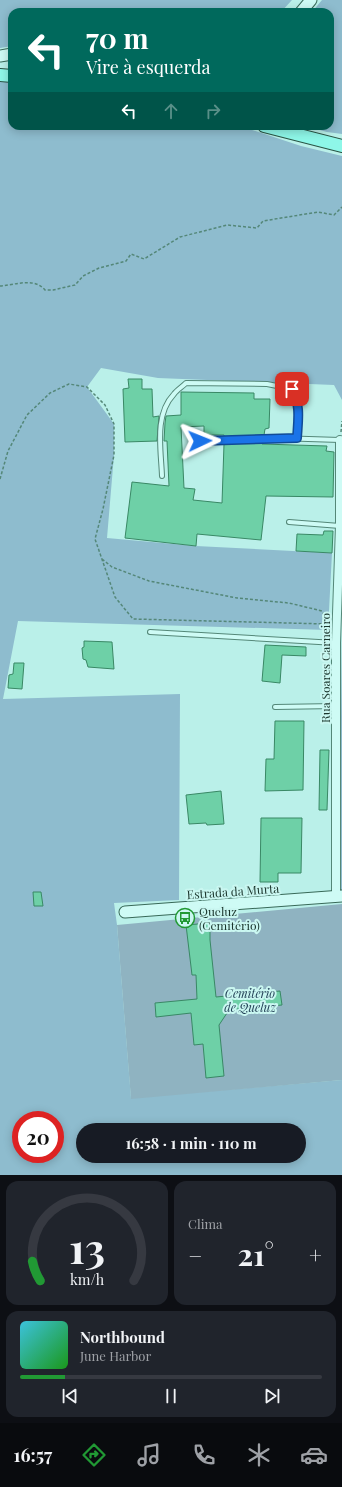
<!DOCTYPE html>
<html lang="pt">
<head>
<meta charset="utf-8">
<style>
  body { margin:0; font-family:"Playfair Display",serif; background:#20242c; color:#f1f3f6; height:100vh; display:flex; flex-direction:column; font-size:15px; white-space:nowrap }
  * { box-sizing:border-box; margin:0 }
  p { font-size:13px; color:#9ea1a6 }
  .icon { flex:none; width:22px; height:22px; fill:none; stroke:currentColor; stroke-width:2; stroke-linecap:round; stroke-linejoin:round }
  .map { position:relative; height:1175px; overflow:hidden }
  .details { display:flex; flex-direction:column; gap:6px; padding:6px; background:#0d0f14; flex:1 }
  .details>* { flex:none }
  .banner { position:absolute; left:8px; top:8px; width:326px; height:122px; border-radius:12px; box-shadow:0 2px 10px #0003; background:#00695c; color:#fff; overflow:hidden }
  .speed { position:absolute; left:12px; top:1111px; display:flex; gap:8px; font-size:20px; font-weight:700; text-align:center }
  .speed>* { display:grid; place-content:center; width:52px; height:52px; border-radius:50%; background:#171b24; box-shadow:0 2px 10px #0003; line-height:1 }
  .speed .limit { border:6px solid #d22; background:#fff; color:#111 }
  .pin { position:absolute; display:grid; place-items:center; width:34px; height:34px; color:#fff; margin:-17px; border-radius:8px; box-shadow:0 2px 6px #0006 }
  .me { position:absolute; width:44px; margin:-22px; rotate:88deg; stroke-linejoin:round; filter:drop-shadow(0 0 3px #0008) }
  .turn { display:flex; align-items:center; gap:14px; height:84px; padding:0 12px; font-size:18px }
  .turn .icon { width:52px; height:52px; stroke-width:2.5 }
  .turn b { display:block; font-size:28px; line-height:34px }
  .lanes { display:flex; align-items:center; height:38px; padding:0 12px; background:#0003; justify-content:center; gap:20px; direction:ltr }
  .lanes .off { opacity:.35 }
  .big { font-size:30px; font-weight:700; line-height:1.1 }
  .details .tile { flex:1; display:flex; flex-direction:column; justify-content:center; gap:6px; min-width:0; padding:0 14px; border-radius:12px; background:#20242c }
  .details .dial { align-items:center; gap:0 }
  .dial svg { height:104px; overflow:visible; fill:none; stroke:#363941; stroke-width:7; stroke-linecap:round; text-anchor:middle }
  .dial text { fill:#f1f3f6; stroke:none }
  .song { display:flex; align-items:center; gap:12px }
  .cover { width:48px; height:48px; border-radius:6px; background:linear-gradient(135deg,hsl(190 70% 55%),hsl(120 70% 35%)) }
  .played { height:4px; border-radius:2px; background:linear-gradient(90deg,#219934 15%,#363941 15%) }
  .keys { display:flex; justify-content:space-around; direction:ltr }
  .heat { display:flex; justify-content:space-between; align-items:center; font-size:22px; direction:ltr }
  .details .tiles { flex:1; display:grid; gap:6px; grid-template-columns:1fr 1fr }
  .tile:last-child { grid-column:span 2 }
  .trip { position:absolute; left:76px; top:1123px; width:230px; height:40px; border-radius:20px; background:#171b24; box-shadow:0 2px 10px #0003; font-weight:700; line-height:40px; text-align:center }
  .dock { display:flex; height:64px; justify-content:space-around; align-items:center; background:#090b0e; color:#9ea1a6 }
  .dock .icon { width:28px; height:28px }
  .dock .current { color:#219934 }
  .dock b { font-size:18px; color:#f1f3f6 }
  .map>svg:first-child { display:block }
  .green { fill:#8ebcce; fill-rule:evenodd }
  .cemetery { fill:#8fb3c1 }
  .building { fill:#6ed0a7; stroke:#398865 }
  .lines { fill:none; stroke-linecap:round; stroke-linejoin:round }
  .lane-casing { stroke:#548778; stroke-width:6 }
  .street-casing { stroke:#548778; stroke-width:10 }
  .secondary-casing { stroke:#386958; stroke-width:13 }
  .primary-casing { stroke:#295444; stroke-width:14 }
  .path { stroke:#548778; stroke-width:1.5; stroke-dasharray:3 2; stroke-linecap:butt }
  .lane { stroke:#cefbf5; stroke-width:4 }
  .street { stroke:#cefbf5; stroke-width:8 }
  .secondary { stroke:#cefbf5; stroke-width:11 }
  .primary { stroke:#8ef7e8; stroke-width:12 }
  .route-casing { stroke:#114b97; stroke-width:10 }
  .route { stroke:#1a73e8; stroke-width:7 }
  .labels { text-anchor:middle; dominant-baseline:central; stroke-width:4; stroke-linejoin:round; paint-order:stroke }
  .street-label { font-size:12px; fill:#1a352c; stroke:#caf7f1 }
  .poi-label { font-size:12px; fill:#1a352c; stroke:#caf7f1; text-anchor:start }
  .park-label { font-size:12px; font-style:italic; fill:#1f3d53; stroke:#caf7f1 }
</style>
</head>
<body>
<div class="map">
<svg width="342" height="1175" viewBox="0 0 342 1175">
  <rect width="100%" height="100%" fill="#baf0e9"/>
  <path class="green" d="M0 0H292L281 12H12V46L0 48Z
    M322 0H342V134L327 132 305 126H330V12H312Z
    M0 75 12 76V126H240L301 146 342 156V400L334 385 158 378 101 368 87 387 114 424V455L107 538 196 546 332 553 328 630 18 621 3 699 180 694 179 900 114 903 117 925 131 1098 342 1080V1175H0ZM21 1120H55V1154H21ZM83 1130H299V1156H83Z
    M342 633V895L339 889Z"/>
  <path class="cemetery" d="M342 904V1080L131 1099 117 925Z"/>
  <path class="building" d="M128 379H142V389H152L153 417 159 416 157 441 125 442 123 389 129 388Z
    M181 392 254 393V399H270L269 428 265 429 264 435 224 437V435H204V426L181 427 184 488 195 489 193 500 222 503 224 444 262 442V444L327 446 326 451 334 452 333 497 266 496 261 540 197 534 196 546 125 538 132 482 169 486 167 441H164L165 423 166 416 181 415Z
    M324 531H333L332 553 296 551 297 534 323 535Z
    M84 641 112 642 114 669 88 667 86 660 83 659 82 648 84 647Z
    M265 645 306 647V656L282 655 280 683 262 681Z
    M14 663H24L22 689 8 688 9 675 13 674Z
    M275 721H304L303 790 265 791 266 759H274Z
    M320 750H329L327 810H319Z
    M221 791 224 824 207 825 206 823 189 824 186 795Z
    M261 818H302L301 873H278V882H260Z
    M33 892H41L43 906H34Z
    M210 923V940L216 997 280 991 282 1005 229 1010 219 1025 224 1076 206 1078 203 1044 194 1045 191 1013 156 1017 155 1003 197 999 196 975H192L186 925Z"/>
  <g class="lines">
    <defs>
      <path id="lane" d="M200 441 277 438 340 440
        M162 476C161 449 154 415 174 394 177 390 182 387 186 383L267 384 292 389C301 404 299 421 297 438
        M289 522 340 526
        M150 632 336 643
        M275 707 336 706"/>
      <path id="street" d="M336 897V643L340 526V440"/>
      <path id="secondary" d="M301 12 311 0
        M0 56 12 54
        M125 912 342 896"/>
      <path id="primary" d="M0 75 12 76
        M264 126 342 146"/>
    </defs>
    <use href="#lane" class="lane-casing"/>
    <use href="#street" class="street-casing"/>
    <use href="#secondary" class="secondary-casing"/>
    <use href="#primary" class="primary-casing"/>
    <path class="path" d="M0 286C15 285 34 277 45 290H53L75 285 83 276 99 268 126 261 131 254 144 259 180 237 227 225 257 228 263 221 318 212 334 215 342 207
      M341 432 342 421
      M0 479 8 451 27 415 50 393 69 384 87 387 105 405 114 424V455L103 509 95 539 115 597 133 619 327 624
      M102 559 112 567 149 581 237 598 289 603 322 611 328 622"/>
    <use href="#lane" class="lane"/>
    <use href="#street" class="street"/>
    <use href="#secondary" class="secondary"/>
    <use href="#primary" class="primary"/>
  </g>
  <g class="lines">
    <defs>
      <path id="route" d="M200 441 297 438C298 421 301 405 292 389"/>
    </defs>
    <use href="#route" class="route-casing"/>
    <use href="#route" class="route"/>
  </g>
  <defs>
    <symbol id="bus-ring" viewBox="-11 -11 22 22"><circle r="9.5" fill="#caf7f1" stroke="#219934" stroke-width="1.5"/><path d="M-5-6H5V4H4V6H2V4H-2V6H-4V4H-5ZM-3.5-4V0h7V-4ZM-3.5 1.2v1.5H-2V1.2ZM2 1.2v1.5H3.5V1.2Z" fill="#219934"/></symbol>
  </defs>
  <g fill-rule="evenodd">
    <use href="#bus-ring" x="174" y="907" width="22" height="22"/>
  </g>
  <g class="labels">
    <g class="street-label">
      <text transform="translate(325 668) rotate(-90)">Rua Soares Carneiro</text>
      <text transform="translate(233 891) rotate(-4)">Estrada da Murta</text>
    </g>
    <g class="poi-label">
      <text x="199" y="911">Queluz<tspan x="199" dy="14">(Cemitério)</tspan></text>
    </g>
    <g class="park-label">
      <text x="250" y="993">Cemitério<tspan x="250" dy="14">de Queluz</tspan></text>
    </g>
  </g>
</svg>
<div class="speed"><div class="limit">20</div></div>
<div class="pin" style="left:292px;top:389px;background:#d93025"><svg class="icon" aria-label="arrive" viewBox="0 0 24 24"><path d="M6 21V4h12l-3 4 3 4H6"/></svg></div>
<svg class="me" style="left:200px;top:441px" viewBox="-20 -20 40 40"><path d="M0-17L14 15 0 8-14 15z" fill="#1a73e8" stroke="#fff" stroke-width="4"/></svg>
<div class="trip">16:58 · 1 min · 110 m</div>
<div class="banner">
<div class="turn"><svg class="icon" aria-label="left" viewBox="0 0 24 24"><path d="M17 20v-9H6M10 6l-5 5 5 5"/></svg><div><b>70 m</b>Vire à esquerda</div></div>
<div class="lanes"><svg class="icon" aria-label="left" viewBox="0 0 24 24"><path d="M17 20v-9H6M10 6l-5 5 5 5"/></svg><svg class="icon off" aria-label="ahead" viewBox="0 0 24 24"><path d="M12 20V5M6 11l6-6 6 6"/></svg><svg class="icon off" aria-label="right" viewBox="0 0 24 24"><path d="M7 20v-9h11M14 6l5 5-5 5"/></svg></div>
</div>
</div>
<section class="details">
<div class="tiles">
<div class="tile dial"><svg viewBox="0 0 100 80">
<path d="M14 69A42 42 0 1 1 86 69"/>
<path d="M14 69A42 42 0 0 1 8 54" stroke="#219934"/>
<text x="50" y="56" font-size="32" font-weight="700">13</text>
<text x="50" y="72" font-size="11">km/h</text>
</svg></div>
<div class="tile"><p>Clima</p>
<div class="heat"><a>−</a><b class="big">21°</b><a>+</a></div>
</div>
<div class="tile">
<div class="song"><i class="cover"></i><div><b>Northbound</b><p>June Harbor</p></div></div>
<div class="played"></div>
<div class="keys"><svg class="icon" aria-label="previous" viewBox="0 0 24 24"><path d="M18 5L8 12l10 7zM5 5v14"/></svg><svg class="icon" aria-label="pause" viewBox="0 0 24 24"><path d="M8 5v14M16 5v14"/></svg><svg class="icon" aria-label="next" viewBox="0 0 24 24"><path d="M6 5l10 7-10 7zM19 5v14"/></svg></div>
</div>
</div>
</section>
<nav class="dock">
<b>16:57</b>
<svg class="icon current" aria-label="directions" viewBox="0 0 24 24"><path d="M12 3l9 9-9 9-9-9zM9 14v-3h6M13 9l2 2-2 2"/></svg>
<svg class="icon" aria-label="music" viewBox="0 0 24 24"><path d="M9 18V5l10-2v13"/><circle cx="6" cy="18" r="3"/><circle cx="16" cy="16" r="3"/></svg>
<svg class="icon" aria-label="phone" viewBox="0 0 24 24"><path d="M5 4h4l2 5-3 2q2 4 5 5l2-3 5 2v4C11 20 4 13 5 4z"/></svg>
<svg class="icon" aria-label="climate" viewBox="0 0 24 24"><path d="M12 3v18M4 7l16 10M4 17L20 7"/></svg>
<svg class="icon" aria-label="car" viewBox="0 0 24 24"><path d="M5 17H2v-5l4-1 3-4h7l3 4 3 1v5h-3M9 17h6M6 11h13"/><circle cx="7" cy="17" r="2"/><circle cx="17" cy="17" r="2"/></svg>
</nav>
</body>
</html>
